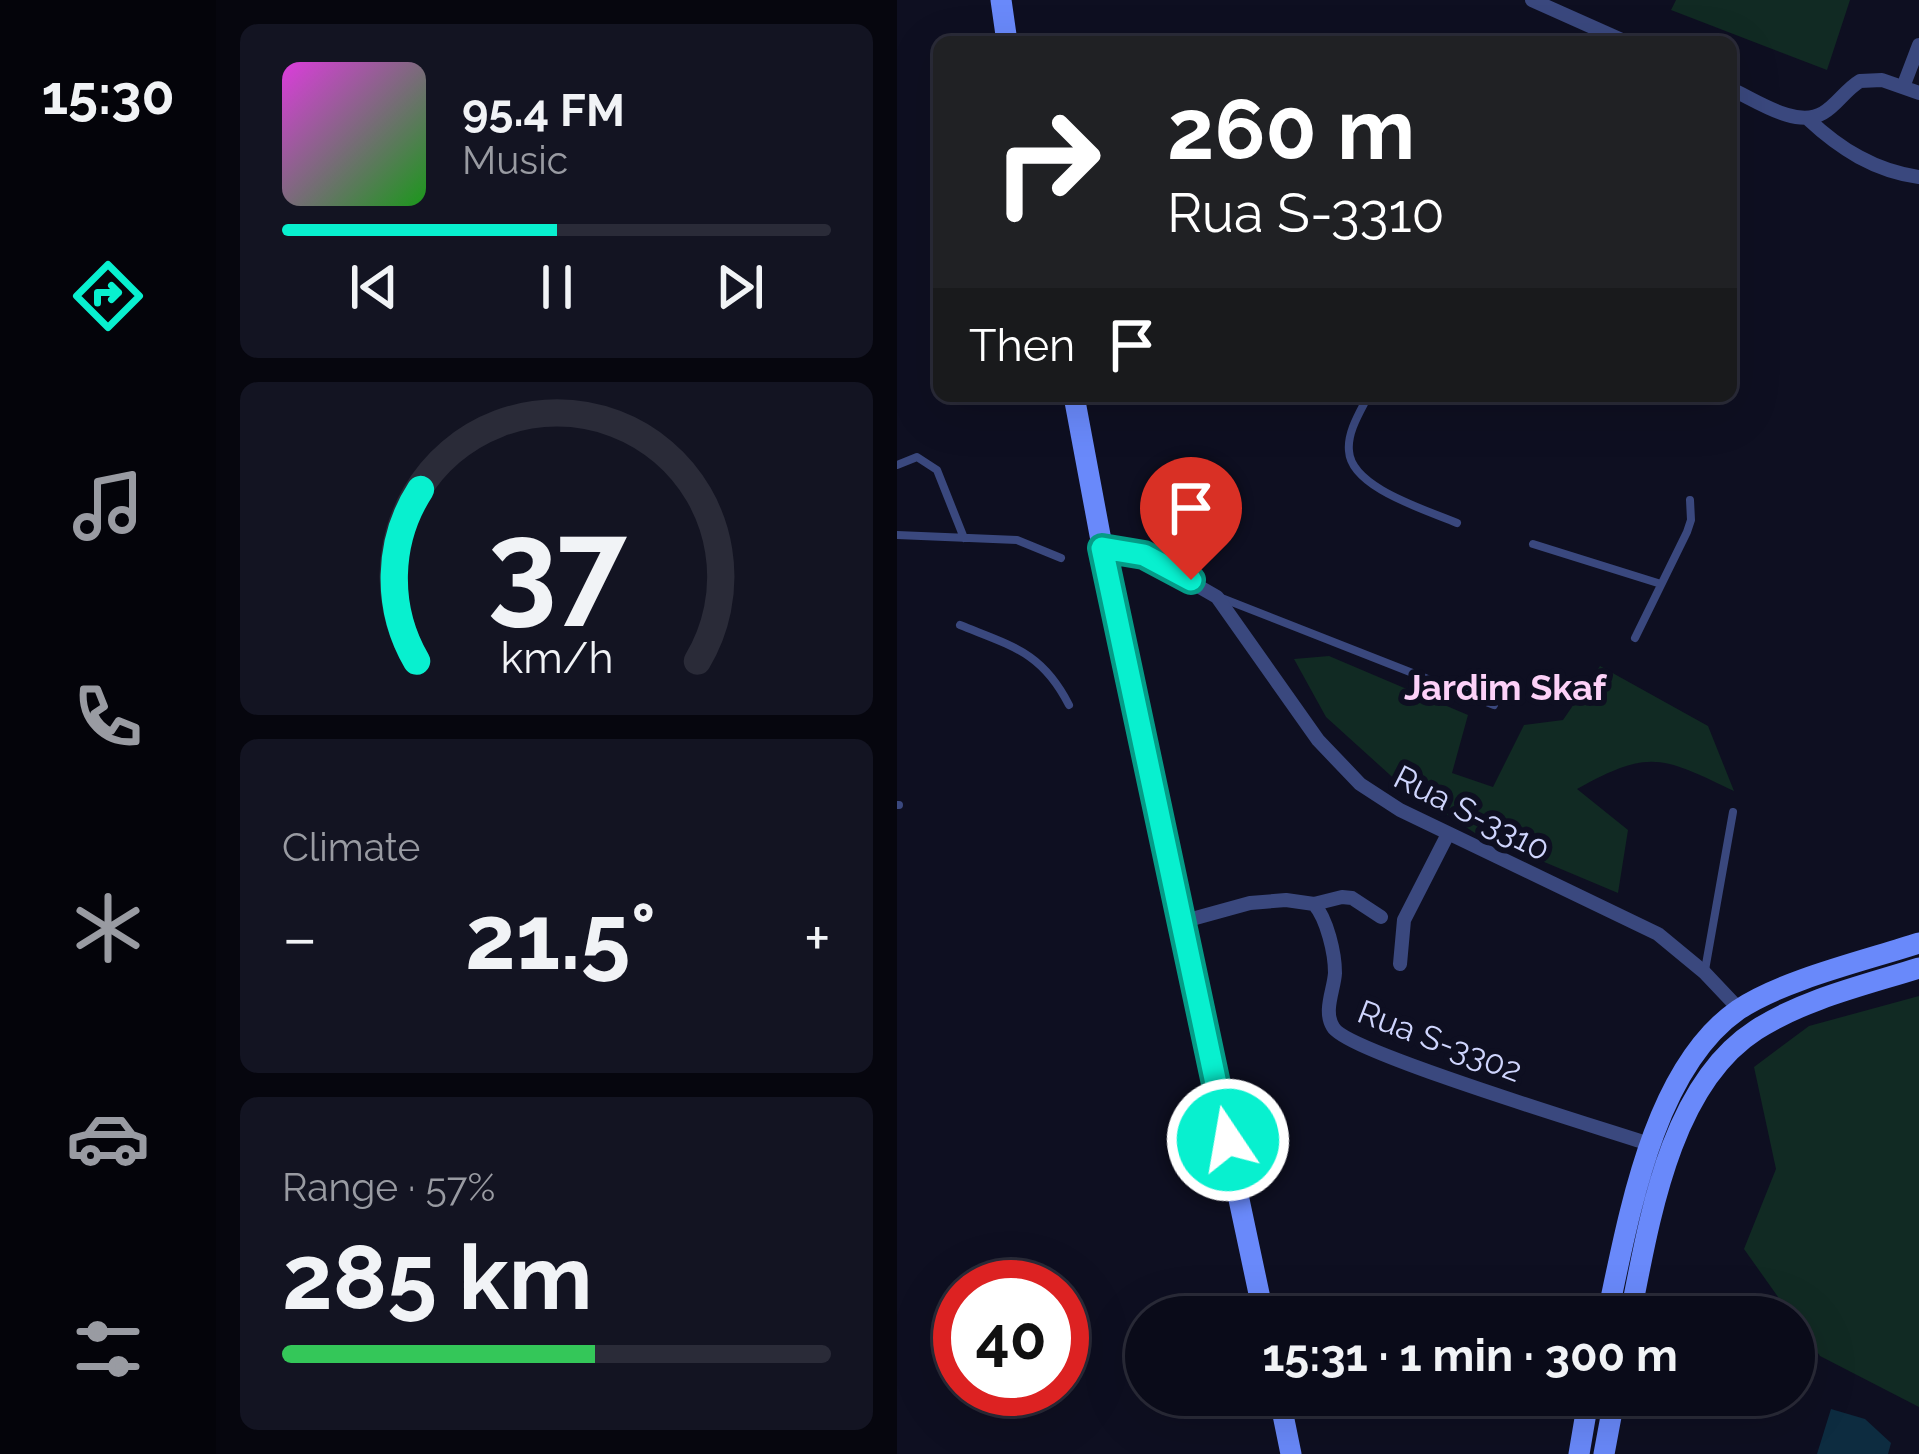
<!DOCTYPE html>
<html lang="en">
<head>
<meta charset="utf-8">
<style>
  body { margin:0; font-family:Raleway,sans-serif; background:#131422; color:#f1f3f6; height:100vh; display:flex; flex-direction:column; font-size:45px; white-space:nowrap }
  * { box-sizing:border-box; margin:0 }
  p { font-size:39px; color:#999ba2 }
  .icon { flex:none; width:66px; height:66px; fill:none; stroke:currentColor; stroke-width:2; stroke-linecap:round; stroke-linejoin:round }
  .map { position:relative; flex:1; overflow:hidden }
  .panel { display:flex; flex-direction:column; gap:24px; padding:24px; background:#06060e; width:681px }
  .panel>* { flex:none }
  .banner { position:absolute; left:36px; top:36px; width:804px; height:366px; border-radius:18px; box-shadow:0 12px 48px #0002,0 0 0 3px #2a2b38; background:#202124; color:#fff; overflow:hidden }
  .speed { position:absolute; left:36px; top:1260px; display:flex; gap:24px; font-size:60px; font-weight:700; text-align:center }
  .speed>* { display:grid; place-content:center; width:156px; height:156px; border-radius:50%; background:#0a0b19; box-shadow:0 12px 48px #0002,0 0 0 3px #2a2b38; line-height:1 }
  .speed .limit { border:18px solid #d22; background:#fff; color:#111 }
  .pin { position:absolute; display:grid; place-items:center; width:102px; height:102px; color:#fff; margin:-123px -51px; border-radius:50% 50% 50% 0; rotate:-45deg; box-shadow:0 0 12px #0007 }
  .pin .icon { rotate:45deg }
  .me { position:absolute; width:132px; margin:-66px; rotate:348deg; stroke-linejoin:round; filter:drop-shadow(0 0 9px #0008) }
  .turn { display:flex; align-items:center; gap:42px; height:252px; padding:0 36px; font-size:54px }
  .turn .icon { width:156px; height:156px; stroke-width:2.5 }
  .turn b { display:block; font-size:84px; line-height:102px }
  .then { display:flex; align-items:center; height:114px; padding:0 36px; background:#0003; gap:24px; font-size:45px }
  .big { font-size:90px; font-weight:700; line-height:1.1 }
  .panel .card { flex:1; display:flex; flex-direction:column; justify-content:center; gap:18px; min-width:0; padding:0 42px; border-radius:18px; background:#131422 }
  .panel .dial { align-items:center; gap:0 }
  .dial svg { height:312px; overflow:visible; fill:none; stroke:#2a2b38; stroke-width:7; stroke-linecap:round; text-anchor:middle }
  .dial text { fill:#f1f3f6; stroke:none }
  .song { display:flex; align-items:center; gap:36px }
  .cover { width:144px; height:144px; border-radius:18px; background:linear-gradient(135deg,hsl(300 70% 55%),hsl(120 70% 35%)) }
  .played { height:12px; border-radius:6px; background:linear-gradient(90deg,#08f0cf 50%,#2a2b38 50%) }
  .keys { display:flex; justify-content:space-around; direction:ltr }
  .heat { display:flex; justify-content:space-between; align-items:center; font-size:66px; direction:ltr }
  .charge { height:18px; border-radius:9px; background:linear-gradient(90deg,#34c759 57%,#2a2b38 0) }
  .trip { position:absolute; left:228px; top:1296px; width:690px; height:120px; border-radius:60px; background:#0a0b19; box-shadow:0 12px 48px #0002,0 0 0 3px #2a2b38; font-weight:700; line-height:120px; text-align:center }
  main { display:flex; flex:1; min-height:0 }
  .menu { display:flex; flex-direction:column; width:216px; justify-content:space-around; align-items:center; background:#04040a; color:#999ba2 }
  .menu .icon { width:84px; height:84px }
  .menu .current { color:#08f0cf }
  .menu b { font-size:54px; color:#f1f3f6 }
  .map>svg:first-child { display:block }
  .green { fill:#112a23 }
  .water { fill:#0d2c40 }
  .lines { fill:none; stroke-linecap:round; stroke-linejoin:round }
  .lane { stroke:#3a487e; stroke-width:8 }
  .street { stroke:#3a487e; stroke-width:14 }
  .secondary { stroke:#6989fa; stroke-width:21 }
  .route-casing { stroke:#059c87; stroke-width:30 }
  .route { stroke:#08f0cf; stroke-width:21 }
  .labels { text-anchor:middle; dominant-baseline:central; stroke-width:12; stroke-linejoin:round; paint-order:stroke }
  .street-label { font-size:33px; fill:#cfd5fd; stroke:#0e0f21 }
  .neighbourhood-label { font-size:36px; font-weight:bold; fill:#fdd1f8; stroke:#0e0f21 }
</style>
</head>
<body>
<main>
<nav class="menu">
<b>15:30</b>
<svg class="icon current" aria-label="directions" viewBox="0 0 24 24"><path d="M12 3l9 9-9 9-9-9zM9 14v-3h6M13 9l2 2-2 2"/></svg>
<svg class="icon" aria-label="music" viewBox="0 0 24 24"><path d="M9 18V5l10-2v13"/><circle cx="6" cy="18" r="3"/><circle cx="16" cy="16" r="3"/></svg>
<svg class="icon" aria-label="phone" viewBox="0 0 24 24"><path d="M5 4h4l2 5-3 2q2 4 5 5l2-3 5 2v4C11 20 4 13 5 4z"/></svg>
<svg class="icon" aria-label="climate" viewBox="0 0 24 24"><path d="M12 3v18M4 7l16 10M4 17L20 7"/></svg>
<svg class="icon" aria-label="car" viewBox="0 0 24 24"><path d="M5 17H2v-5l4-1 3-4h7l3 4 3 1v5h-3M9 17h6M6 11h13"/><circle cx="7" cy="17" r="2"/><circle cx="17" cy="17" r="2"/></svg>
<svg class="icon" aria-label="filters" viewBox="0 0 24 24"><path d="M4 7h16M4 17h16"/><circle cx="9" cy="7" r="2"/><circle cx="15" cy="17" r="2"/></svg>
</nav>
<section class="panel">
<div class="card">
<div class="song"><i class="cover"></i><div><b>95.4 FM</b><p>Music</p></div></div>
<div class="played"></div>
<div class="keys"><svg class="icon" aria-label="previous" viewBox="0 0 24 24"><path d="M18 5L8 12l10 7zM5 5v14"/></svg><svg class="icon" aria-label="pause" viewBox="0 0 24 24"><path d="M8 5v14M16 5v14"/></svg><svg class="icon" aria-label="next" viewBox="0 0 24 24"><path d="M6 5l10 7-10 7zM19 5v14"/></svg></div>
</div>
<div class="card dial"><svg viewBox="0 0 100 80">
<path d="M14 69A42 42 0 1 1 86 69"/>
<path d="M14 69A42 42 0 0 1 15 25" stroke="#08f0cf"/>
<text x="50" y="56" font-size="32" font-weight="700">37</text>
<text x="50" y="72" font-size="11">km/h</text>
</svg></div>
<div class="card"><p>Climate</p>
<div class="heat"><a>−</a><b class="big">21.5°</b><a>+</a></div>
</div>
<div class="card"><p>Range · 57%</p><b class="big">285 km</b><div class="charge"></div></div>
</section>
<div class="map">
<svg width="1022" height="1454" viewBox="0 0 1022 1454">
  <rect width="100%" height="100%" fill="#0e0f21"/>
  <path class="green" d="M779 0H953L930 70 774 10Z
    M432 656 571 715 555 773 596 787 627 725 666 720 703 666 811 726 837 791C764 756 752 749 680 789L731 830 721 893 578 833 503 784 429 717 397 659Z
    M1022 996V1407L923 1356 847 1249 879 1169 857 1067 912 1026Z"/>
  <path class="water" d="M934 1409 968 1419 994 1443 991 1454H920Z"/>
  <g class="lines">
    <path class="lane" d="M471 396C463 412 450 432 452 451 454 488 530 510 560 523
      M0 465 20 457 40 470 67 538
      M0 535 120 540 164 558
      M636 544 764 584
      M322 597 597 705
      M63 625C115 646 145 652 172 705
      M738 638 790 532 794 520 793 500
      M0 805H2
      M808 970 836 812"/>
    <path class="street" d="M635 0 729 42
      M1006 87 1022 45
      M834 89C859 100 899 129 926 113 940 105 948 90 963 81L985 80 1022 93
      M911 119C943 149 978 171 1022 177
      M205 548 247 555 320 597 421 740 463 784 503 810 761 934 807 972 842 1009
      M417 904C430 919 438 953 438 973 437 990 426 1011 436 1027 449 1052 711 1130 755 1145
      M284 922 353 903 389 900 417 904 445 897 455 898 484 917
      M503 964 507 920 551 834"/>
    <path class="secondary" d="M104 0 110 42
      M177 396 220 626 367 1317
      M710 1317C731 1221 755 1070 841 1010 885 980 970 960 1022 943
      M733 1317C752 1223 772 1086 859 1030 907 999 968 985 1022 968
      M382 1395 394 1454
      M682 1454 692 1395
      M707 1454 718 1395"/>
  </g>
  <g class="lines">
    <defs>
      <path id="route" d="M294 580 247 555 205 548 331 1140"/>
    </defs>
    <use href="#route" class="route-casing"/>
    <use href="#route" class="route"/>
  </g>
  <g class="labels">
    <g class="street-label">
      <text transform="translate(575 813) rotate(27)">Rua S-3310</text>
      <text transform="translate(543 1041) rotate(21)">Rua S-3302</text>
    </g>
    <g class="neighbourhood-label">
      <text x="608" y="687">Jardim Skaf</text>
    </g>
  </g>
</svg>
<div class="speed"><div class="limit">40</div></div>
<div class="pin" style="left:294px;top:580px;background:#d93025"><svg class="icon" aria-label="arrive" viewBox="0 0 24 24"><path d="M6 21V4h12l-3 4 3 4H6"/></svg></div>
<svg class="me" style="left:331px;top:1140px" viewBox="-20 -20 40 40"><circle r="17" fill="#08f0cf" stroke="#fff" stroke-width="3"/><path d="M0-11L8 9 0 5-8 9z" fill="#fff"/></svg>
<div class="trip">15:31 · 1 min · 300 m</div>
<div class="banner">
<div class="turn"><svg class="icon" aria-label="right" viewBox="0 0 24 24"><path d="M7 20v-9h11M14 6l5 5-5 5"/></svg><div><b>260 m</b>Rua S-3310</div></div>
<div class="then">Then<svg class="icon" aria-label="arrive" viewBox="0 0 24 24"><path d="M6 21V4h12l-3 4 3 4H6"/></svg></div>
</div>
</div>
</main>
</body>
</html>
